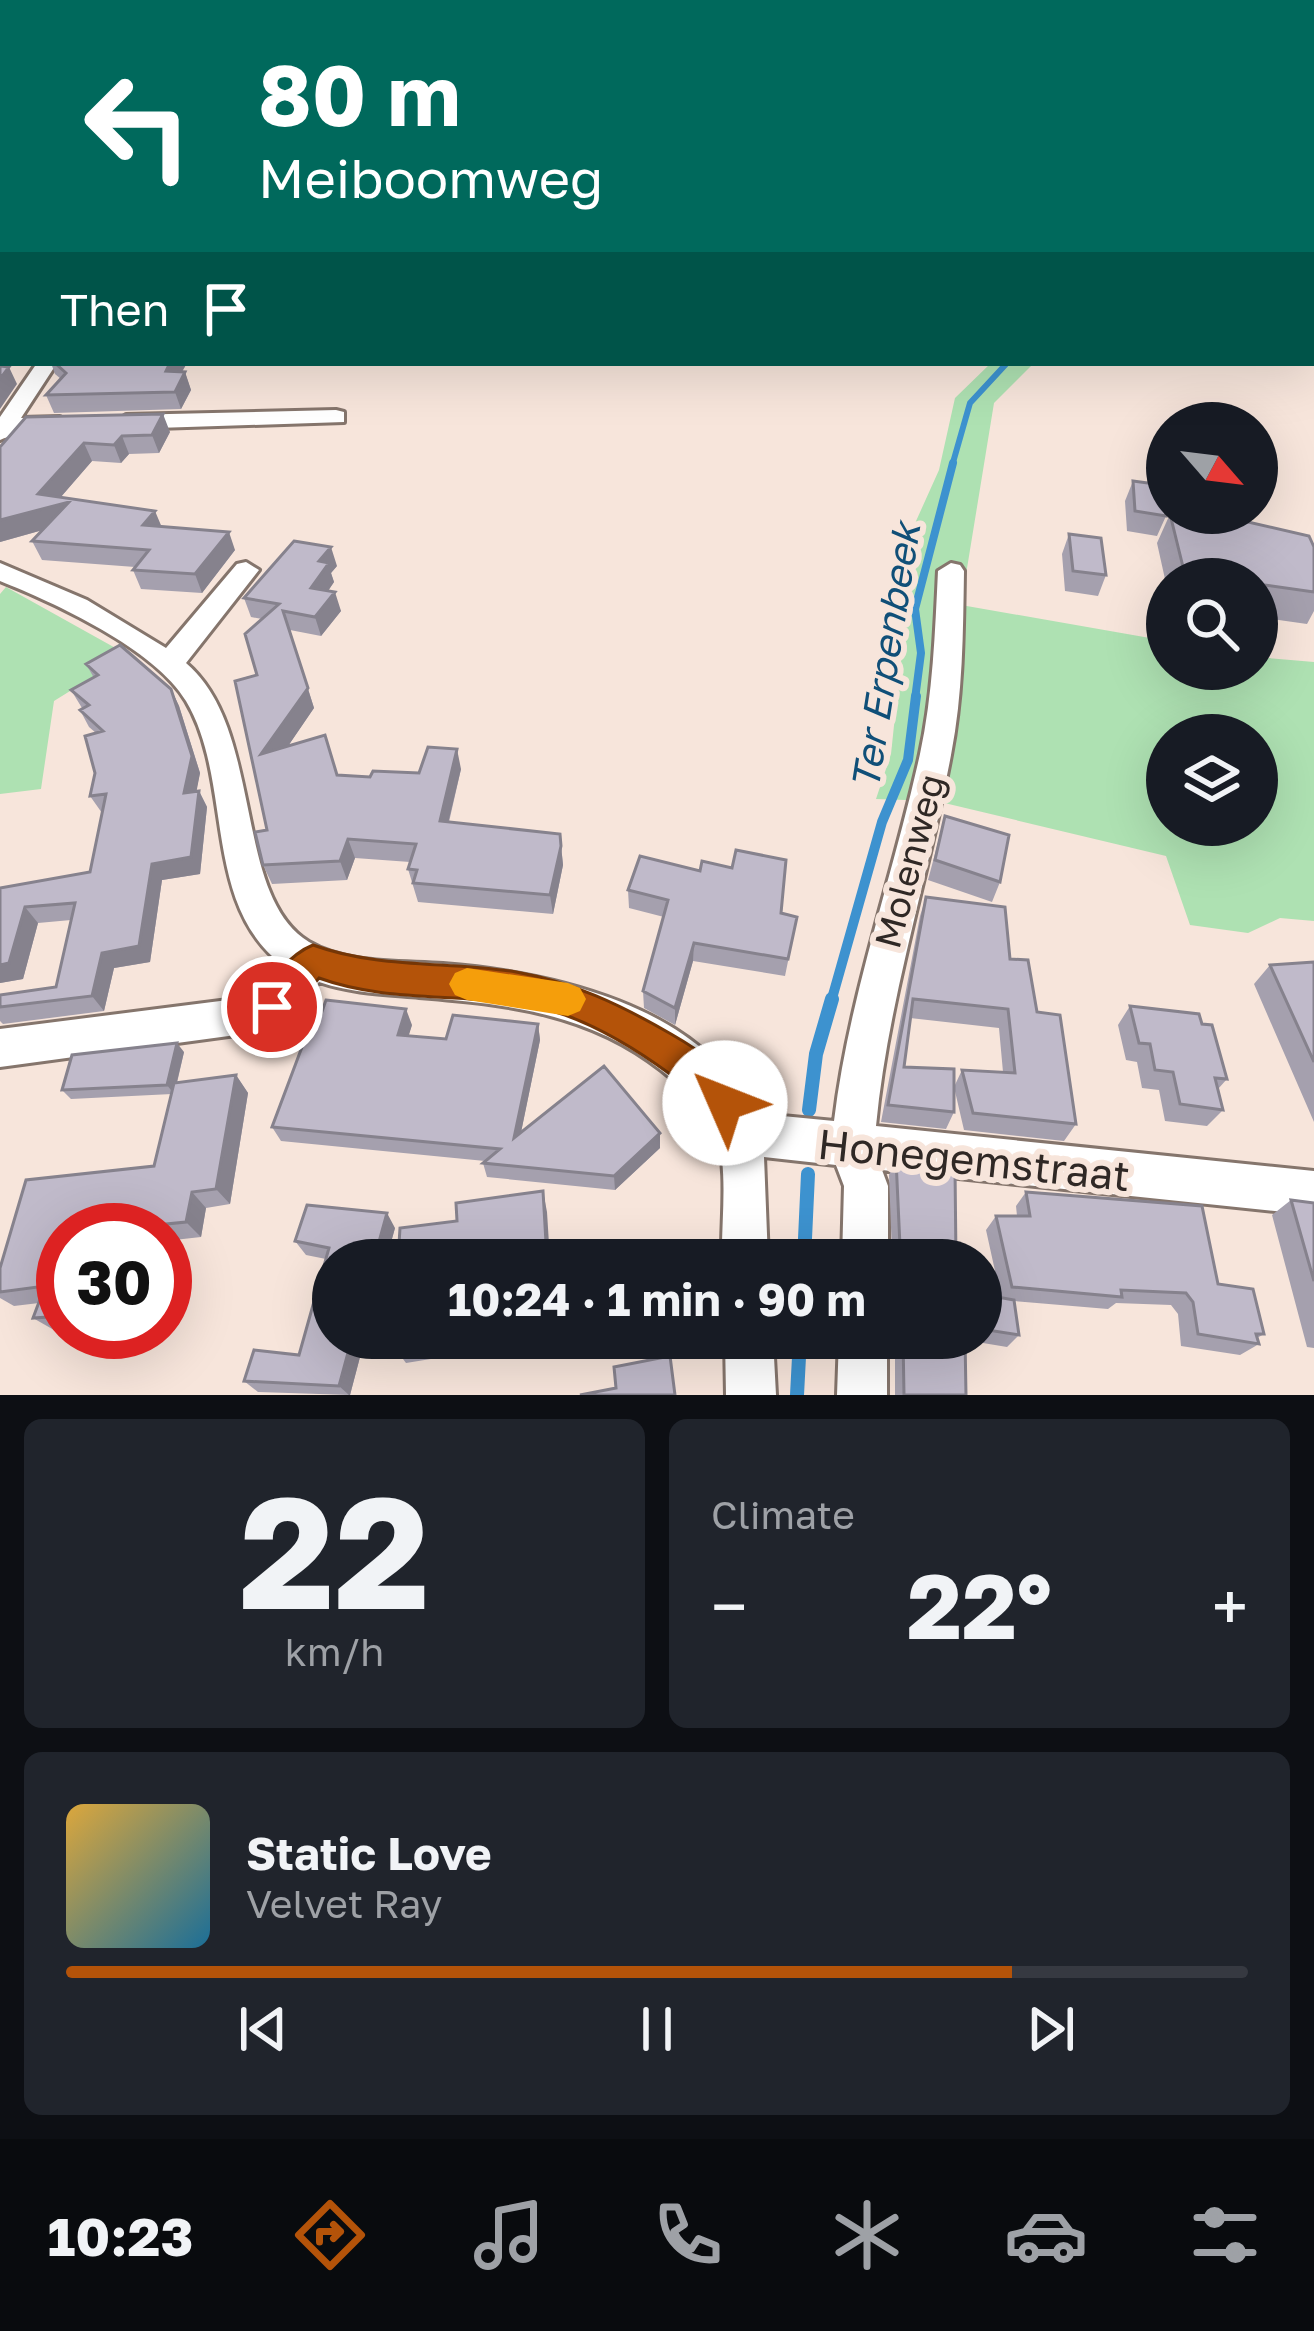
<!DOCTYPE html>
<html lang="en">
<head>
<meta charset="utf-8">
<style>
  body { margin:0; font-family:"Golos Text",sans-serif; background:#20242c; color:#f1f3f6; height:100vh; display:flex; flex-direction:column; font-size:45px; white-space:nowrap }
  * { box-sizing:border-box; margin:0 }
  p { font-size:39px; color:#9ea1a6 }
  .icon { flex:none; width:66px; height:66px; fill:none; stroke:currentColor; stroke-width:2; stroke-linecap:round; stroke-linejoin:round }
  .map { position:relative; height:1395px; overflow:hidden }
  .sheet { display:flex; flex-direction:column; gap:24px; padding:24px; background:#0d0f14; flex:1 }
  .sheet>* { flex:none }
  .banner { position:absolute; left:0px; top:0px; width:1314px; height:366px; box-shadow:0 12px 48px #0002; background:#00695c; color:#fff; overflow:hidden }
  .needle { width:78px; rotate:118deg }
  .fabs { position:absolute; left:1146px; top:402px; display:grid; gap:24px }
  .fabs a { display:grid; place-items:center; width:132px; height:132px; border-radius:50%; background:#171b24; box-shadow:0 12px 48px #0002; font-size:60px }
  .speed { position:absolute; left:36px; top:1203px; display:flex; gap:24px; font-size:60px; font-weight:700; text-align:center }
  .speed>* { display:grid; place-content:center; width:156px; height:156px; border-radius:50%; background:#171b24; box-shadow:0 12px 48px #0002; line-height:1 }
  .speed .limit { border:18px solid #d22; background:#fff; color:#111 }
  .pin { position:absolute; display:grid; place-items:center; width:102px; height:102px; color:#fff; margin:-51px; border:6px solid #fff; border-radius:50%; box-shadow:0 3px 12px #0007 }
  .me { position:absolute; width:132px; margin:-66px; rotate:314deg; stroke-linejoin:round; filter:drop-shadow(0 0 9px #0008) }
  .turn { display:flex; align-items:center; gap:42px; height:252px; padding:0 60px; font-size:54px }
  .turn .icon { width:156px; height:156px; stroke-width:2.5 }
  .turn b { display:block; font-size:84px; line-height:102px }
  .then { display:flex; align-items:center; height:114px; padding:0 60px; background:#0003; gap:24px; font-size:45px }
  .big { font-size:90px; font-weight:700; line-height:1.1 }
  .sheet .tile { flex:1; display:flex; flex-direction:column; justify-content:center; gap:18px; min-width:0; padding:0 42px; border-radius:18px; background:#20242c }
  .sheet .dial { align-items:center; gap:0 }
  .dial b { font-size:156px; line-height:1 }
  .song { display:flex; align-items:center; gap:36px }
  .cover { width:144px; height:144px; border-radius:18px; background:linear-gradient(135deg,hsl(40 70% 55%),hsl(200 70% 35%)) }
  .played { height:12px; border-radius:6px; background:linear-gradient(90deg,#b45309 80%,#363941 80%) }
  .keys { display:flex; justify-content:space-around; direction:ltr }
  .heat { display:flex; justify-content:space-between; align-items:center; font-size:66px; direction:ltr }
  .sheet .tiles { flex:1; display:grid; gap:24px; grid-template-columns:1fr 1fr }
  .tile:last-child { grid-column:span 2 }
  .trip { position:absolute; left:312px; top:1239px; width:690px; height:120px; border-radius:60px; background:#171b24; box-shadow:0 12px 48px #0002; font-weight:700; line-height:120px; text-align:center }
  .tab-bar { display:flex; height:192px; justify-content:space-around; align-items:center; background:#090b0e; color:#9ea1a6 }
  .tab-bar .icon { width:84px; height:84px }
  .tab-bar .active { color:#b45309 }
  .tab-bar b { font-size:54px; color:#f1f3f6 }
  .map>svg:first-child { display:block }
  .green { fill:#aee1b2; fill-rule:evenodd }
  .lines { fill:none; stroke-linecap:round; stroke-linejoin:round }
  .stream-far3 { stroke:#3d92cf; stroke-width:6 }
  .stream-far2 { stroke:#3d92cf; stroke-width:8 }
  .stream-far1 { stroke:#3d92cf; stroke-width:10 }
  .stream { stroke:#3d92cf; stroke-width:14 }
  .minor-casing { stroke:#85756c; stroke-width:6 }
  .minor { fill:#fff; fill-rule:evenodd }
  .wall { fill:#a5a0ae; fill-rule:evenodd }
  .shaded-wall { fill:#86828d }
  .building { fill:#c0baca; stroke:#86828d; stroke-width:3 }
  .route { fill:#b45309; stroke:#753606; stroke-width:3 }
  .slow { fill:#f59e0b }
  .labels { text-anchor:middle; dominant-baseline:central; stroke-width:12; stroke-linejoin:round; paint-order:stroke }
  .street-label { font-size:36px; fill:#2f2825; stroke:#f7e5db }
  .water-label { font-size:39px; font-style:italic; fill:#104f78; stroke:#f7e5db }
  .near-street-label { font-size:42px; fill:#2f2825; stroke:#f7e5db }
</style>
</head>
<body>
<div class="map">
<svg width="1314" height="1395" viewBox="0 0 1314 1395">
  <rect width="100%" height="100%" fill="#f7e5db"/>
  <path class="green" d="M991 363H1034L994 403 961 605 1167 641V669H1257V657L1314 662V921L1280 918 1248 933 1190 925 1166 856 936 801 876 799 891 754 903 640 885 616 887 600 904 581 914 549 912 530 939 470 955 398ZM1167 735H1257V825H1167Z
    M6 587 128 655 54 701 41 789 0 794V594Z"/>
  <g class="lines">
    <path class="stream-far3" d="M952 466 970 403 1007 363"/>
    <path class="stream-far2" d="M915 699 921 653 915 609 953 463"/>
    <path class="stream-far1" d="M831 1002 882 822 908 760 916 696"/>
    <path class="stream" d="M809 1110 816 1054 832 999
      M804 1260 808 1174
      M797 1395 800 1338"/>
    <defs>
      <path id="minor" d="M37 363H57L21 418 60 417 71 424C52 437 21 430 0 440V417Z
        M336 410 344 412V422L126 429 115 422 126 415Z
        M246 562 259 570 186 663C265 730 232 895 309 942 346 964 400 961 443 964 547 972 704 1005 751 1113L834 1121C849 996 893 877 920 754 933 694 935 632 938 571L951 563 960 565 964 571C963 633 963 694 951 755 928 879 888 1000 876 1126L1314 1171V1215L882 1170 888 1186V1260H842L844 1186 836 1165 764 1157 768 1260H722C721 1220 729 1170 716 1131 707 1107 681 1086 661 1070 589 1013 507 1004 419 997 385 994 351 993 319 982L286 1020 236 1035 0 1067V1029L236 999 260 992 284 966C201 905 234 781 186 701 155 649 55 603 0 581V563L87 600 166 648 237 564Z
        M725 1338H773L776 1395H726Z
        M839 1338H887V1395H837Z"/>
    </defs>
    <use href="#minor" class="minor-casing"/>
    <use href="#minor" class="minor"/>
  </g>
  <path class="wall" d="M51 363H187L182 372H185L191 390 181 409 54 413 46 395 61 379 55 374Z
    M170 432 159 453 129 454 121 463 92 461 60 498 161 526 235 550 202 593 141 589 133 570 135 567 42 560 32 541 43 530 0 542V447Z
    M1133 481 1166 516 1157 536 1127 531 1125 501Z
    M1170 514 1314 547V611L1307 624 1257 617V579H1167V588L1157 543Z
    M1069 534 1106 575 1098 596 1065 591 1062 554Z
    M337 566 331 573 334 582 328 591 341 611 321 636 290 630 314 708 288 746 338 775 370 777 461 769 449 822 560 834 563 865 553 914 418 902 408 869 410 862 355 858 347 880 272 884 263 865 267 830 257 675 262 619 251 617 244 598Z
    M86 664 171 689 179 706 200 773 196 791H199L207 807 200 874 162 880 150 962 114 968 104 1011 3 1024 0 1021V995L56 987 71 920 38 923 23 979 0 983V888L90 872 102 813 90 796 95 773 96 733 89 727 80 710 82 708 71 690 94 678Z
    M945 816 1000 882 992 902 928 880Z
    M628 890 797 917 785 976 693 961 675 1025 644 1008 643 991 664 917 629 908Z
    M926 897 1010 959 1037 1012 1076 1124 1064 1141 964 1130 954 1087V1112L946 1129 881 1122 920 916ZM910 1018 999 1028 1003 1072 962 1070 954 1087 904 1067Z
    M1314 962V1122L1254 984 1270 965Z
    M1130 1006 1202 1024 1227 1079 1218 1089 1223 1110 1207 1126 1165 1121 1159 1090 1142 1088 1137 1062 1126 1060 1118 1025Z
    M538 1024 540 1040 521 1132 660 1148 615 1190 487 1177 483 1163 485 1161 281 1141 272 1127 412 1025 408 1036 446 1039Z
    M184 1052 177 1083 236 1075 248 1093 230 1204 206 1208 201 1237 165 1241V1230H63V1330H54L33 1318 39 1303 14 1306 0 1298V1268L154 1166 172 1094 71 1099 62 1090Z
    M896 1159 956 1260H889L892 1254 889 1175Z
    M1026 1192 1218 1284 1264 1334 1257 1338 1259 1344 1240 1355 1181 1346 1178 1314 1171 1305 1116 1303 1108 1309 1014 1301 1019 1335 1007 1347 965 1340 966 1395H895V1338H981V1294L1001 1298 986 1230 996 1216H1017L1016 1206Z
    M1291 1200 1314 1203V1348L1307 1347 1272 1215Z
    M395 1228 386 1260H333V1338H365L350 1395 258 1392 244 1381 299 1355 326 1259 306 1255 295 1241Z
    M395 1338 556 1339 406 1363 394 1347Z"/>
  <path class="shaded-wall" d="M3 289V311L0 313V290Z
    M170 363H187L172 388 166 371Z
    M9 367 17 384 0 409V379Z
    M185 372 191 390 181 409 175 392Z
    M163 414 170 432 159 453 152 435Z
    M122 436 129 454 121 463 114 445Z
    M84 443 92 461 53 506 69 502 78 520 0 542V520L38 494Z
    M155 511 163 530 143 525Z
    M229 532 235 550 202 593 195 574Z
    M331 547 337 566 331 573 334 582 317 607 311 588 319 561Z
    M335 592 341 611 321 636 315 617Z
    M283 611 314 708 269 774 261 754Z
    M171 689 179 706 200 773 193 810 184 793Z
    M457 749 461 769 444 840 440 821Z
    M199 791 207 807 200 874 162 880 150 962 114 968 104 1011 92 996 102 953 152 864Z
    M348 839 355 858 347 880 340 861Z
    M561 846 563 865 553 914 550 895Z
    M25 907 38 923 23 979 0 983V965Z
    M694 943 693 961 675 1025V1008Z
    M406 1009 412 1025 404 1051 398 1035Z
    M538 1024 540 1040 517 1152 514 1138Z
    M177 1043 184 1052 174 1094 167 1085Z
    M236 1075 248 1093 230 1204 216 1189Z
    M660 1133V1148L615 1190 614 1176Z
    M543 1191 547 1212 550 1260H547Z
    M192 1192 206 1208 201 1237 186 1222Z
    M387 1213 395 1228 386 1260H374Z
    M352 1338H365L350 1395H349L339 1386Z"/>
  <path class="building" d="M0 146H3V225H0Z
    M3 239V289L0 290V240Z
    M0 317H3V342L0 341Z
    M55 363H170L166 371 185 372 175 392 46 395 66 373Z
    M0 366 9 367 0 379Z
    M163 414 152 435 122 436 114 445 84 443 38 494 155 511 143 525 229 532 195 574 133 570 149 550 32 541 69 502 0 520V447L26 417Z
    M1133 481 1163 485 1166 516 1135 511Z
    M1170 514 1235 519 1309 536 1314 547V592L1257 584V579H1216L1185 575Z
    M1069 534 1101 538 1106 575 1073 571Z
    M294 541 331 547 319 561 329 563 311 588 335 592 315 617 283 611 308 688 261 754 325 735 337 775 370 777 373 771 419 773 428 747 457 749 440 821 560 834 561 846 550 895 413 883 417 870 408 869 416 844 348 839 340 861 263 865 255 832 267 830 235 681 257 675 245 634 279 604 244 598Z
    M120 645 171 689 192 756 184 793 199 791 191 857 152 864 139 946 102 953 92 996 0 1007V995L56 987 75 903 25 907 9 963 0 965V888L90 872 106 794 90 796 95 773 85 736 103 731 80 710 89 705 71 690 98 675 86 664Z
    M945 816 1009 835 1000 882 935 860Z
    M736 850 786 860 781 913 797 917 788 959 694 943 675 1008 643 991 668 900 628 890 640 856 700 871 702 861 732 868Z
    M926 897 1005 907 1010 959 1028 960 1037 1012 1060 1015 1076 1124 973 1113 962 1070 1015 1073 1008 1009 913 999 904 1067 954 1069V1112L888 1105Z
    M1314 962V1062L1270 965Z
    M326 1000 406 1009 398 1035 446 1039 453 1015 538 1024 514 1138 604 1066 660 1133 614 1176 483 1163 500 1149 272 1127 311 1023H318Z
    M1130 1006 1199 1014 1202 1024 1212 1025 1227 1079 1215 1078 1223 1110 1180 1104 1173 1072 1155 1070 1150 1044 1139 1043Z
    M177 1043 167 1085 62 1090 72 1055Z
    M236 1075 216 1189 192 1192 186 1222 146 1226 142 1230H63L62 1316 33 1318 45 1286 0 1292V1268L26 1180 154 1166 174 1083Z
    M896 1159 955 1168 956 1260H894V1250L900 1246Z
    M543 1191 547 1260H398L400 1228 457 1221 456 1203Z
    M1026 1192 1202 1206 1218 1284 1253 1289 1264 1334H1256L1259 1344 1198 1334 1193 1302 1186 1293 1121 1290 1122 1297 1012 1287 996 1216H1030Z
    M1291 1200 1314 1203V1281Z
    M307 1205 387 1213 374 1260H333V1338H352L339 1386 244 1381 254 1350 299 1355 329 1248 295 1241Z
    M981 1294 1014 1300 1019 1335 981 1329Z
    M395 1338H450L394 1347Z
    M903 1338H965L966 1395H904Z
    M670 1356 675 1395H580L616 1388 614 1367Z"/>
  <linearGradient id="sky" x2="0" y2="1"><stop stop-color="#63a6de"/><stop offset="0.43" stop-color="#fbf3ef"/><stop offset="1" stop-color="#fbf3ef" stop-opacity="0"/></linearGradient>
  <rect width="1314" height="342" fill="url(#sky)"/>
  <path class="route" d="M313 945C379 969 448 961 516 972 573 982 621 1005 671 1034 699 1050 732 1072 745 1103L739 1116 725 1122C702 1112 690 1089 670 1074 640 1052 601 1028 565 1015 486 988 398 1007 319 978L284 1019 272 1024 259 1019 254 1007C264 985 290 954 313 945Z"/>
  <path class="slow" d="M467 968 568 983 580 988 586 999 580 1011 568 1016 467 1000 455 995 449 984 455 973Z"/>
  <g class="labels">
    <g class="street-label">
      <text transform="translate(909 861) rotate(-75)">Molenweg</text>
    </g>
    <g class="water-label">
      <text transform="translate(885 656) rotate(-81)">Ter Erpenbeek</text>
    </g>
    <g class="near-street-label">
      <text transform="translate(974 1159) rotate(6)">Honegemstraat</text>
    </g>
  </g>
</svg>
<div class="fabs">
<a><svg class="needle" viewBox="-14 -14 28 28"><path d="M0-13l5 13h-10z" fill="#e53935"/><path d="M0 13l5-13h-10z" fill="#9ea1a6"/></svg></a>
<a><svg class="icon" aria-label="search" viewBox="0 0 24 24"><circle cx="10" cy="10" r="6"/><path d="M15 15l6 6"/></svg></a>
<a><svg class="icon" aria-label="layers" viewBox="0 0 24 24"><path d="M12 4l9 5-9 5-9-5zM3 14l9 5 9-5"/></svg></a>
</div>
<div class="speed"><div class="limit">30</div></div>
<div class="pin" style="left:272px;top:1007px;background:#d93025"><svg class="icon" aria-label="arrive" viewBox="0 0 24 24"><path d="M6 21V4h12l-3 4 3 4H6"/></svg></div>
<svg class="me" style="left:725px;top:1103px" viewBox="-20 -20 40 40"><circle r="19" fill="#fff"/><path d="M0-13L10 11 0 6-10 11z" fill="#b45309"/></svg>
<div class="trip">10:24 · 1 min · 90 m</div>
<div class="banner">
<div class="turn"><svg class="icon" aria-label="left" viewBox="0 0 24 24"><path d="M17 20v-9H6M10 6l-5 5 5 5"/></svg><div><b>80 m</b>Meiboomweg</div></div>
<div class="then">Then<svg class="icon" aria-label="arrive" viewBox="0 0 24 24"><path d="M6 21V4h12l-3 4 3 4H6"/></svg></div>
</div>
</div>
<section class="sheet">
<div class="tiles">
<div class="tile dial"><b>22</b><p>km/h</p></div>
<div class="tile"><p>Climate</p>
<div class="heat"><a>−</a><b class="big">22°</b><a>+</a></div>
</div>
<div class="tile">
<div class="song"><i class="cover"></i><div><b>Static Love</b><p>Velvet Ray</p></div></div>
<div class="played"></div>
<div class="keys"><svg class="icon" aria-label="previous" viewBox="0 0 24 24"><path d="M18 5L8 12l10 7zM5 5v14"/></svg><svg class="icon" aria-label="pause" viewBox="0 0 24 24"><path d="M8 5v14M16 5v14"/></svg><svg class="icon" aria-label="next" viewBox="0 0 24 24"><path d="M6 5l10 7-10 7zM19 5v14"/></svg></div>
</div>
</div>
</section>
<nav class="tab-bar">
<b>10:23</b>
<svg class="icon active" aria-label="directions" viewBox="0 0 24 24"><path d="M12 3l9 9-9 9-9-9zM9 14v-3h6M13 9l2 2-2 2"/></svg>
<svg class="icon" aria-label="music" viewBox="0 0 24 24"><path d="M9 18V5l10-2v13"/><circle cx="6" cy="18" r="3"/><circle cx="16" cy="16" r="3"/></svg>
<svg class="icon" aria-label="phone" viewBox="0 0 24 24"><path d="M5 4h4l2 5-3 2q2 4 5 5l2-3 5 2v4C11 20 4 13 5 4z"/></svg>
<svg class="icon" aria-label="climate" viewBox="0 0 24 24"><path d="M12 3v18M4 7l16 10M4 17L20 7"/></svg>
<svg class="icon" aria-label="car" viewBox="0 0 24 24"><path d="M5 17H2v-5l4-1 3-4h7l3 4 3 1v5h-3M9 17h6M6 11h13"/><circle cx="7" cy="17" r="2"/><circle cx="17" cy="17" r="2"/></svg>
<svg class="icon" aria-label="filters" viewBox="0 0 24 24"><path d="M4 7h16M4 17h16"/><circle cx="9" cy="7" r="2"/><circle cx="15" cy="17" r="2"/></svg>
</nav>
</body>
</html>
